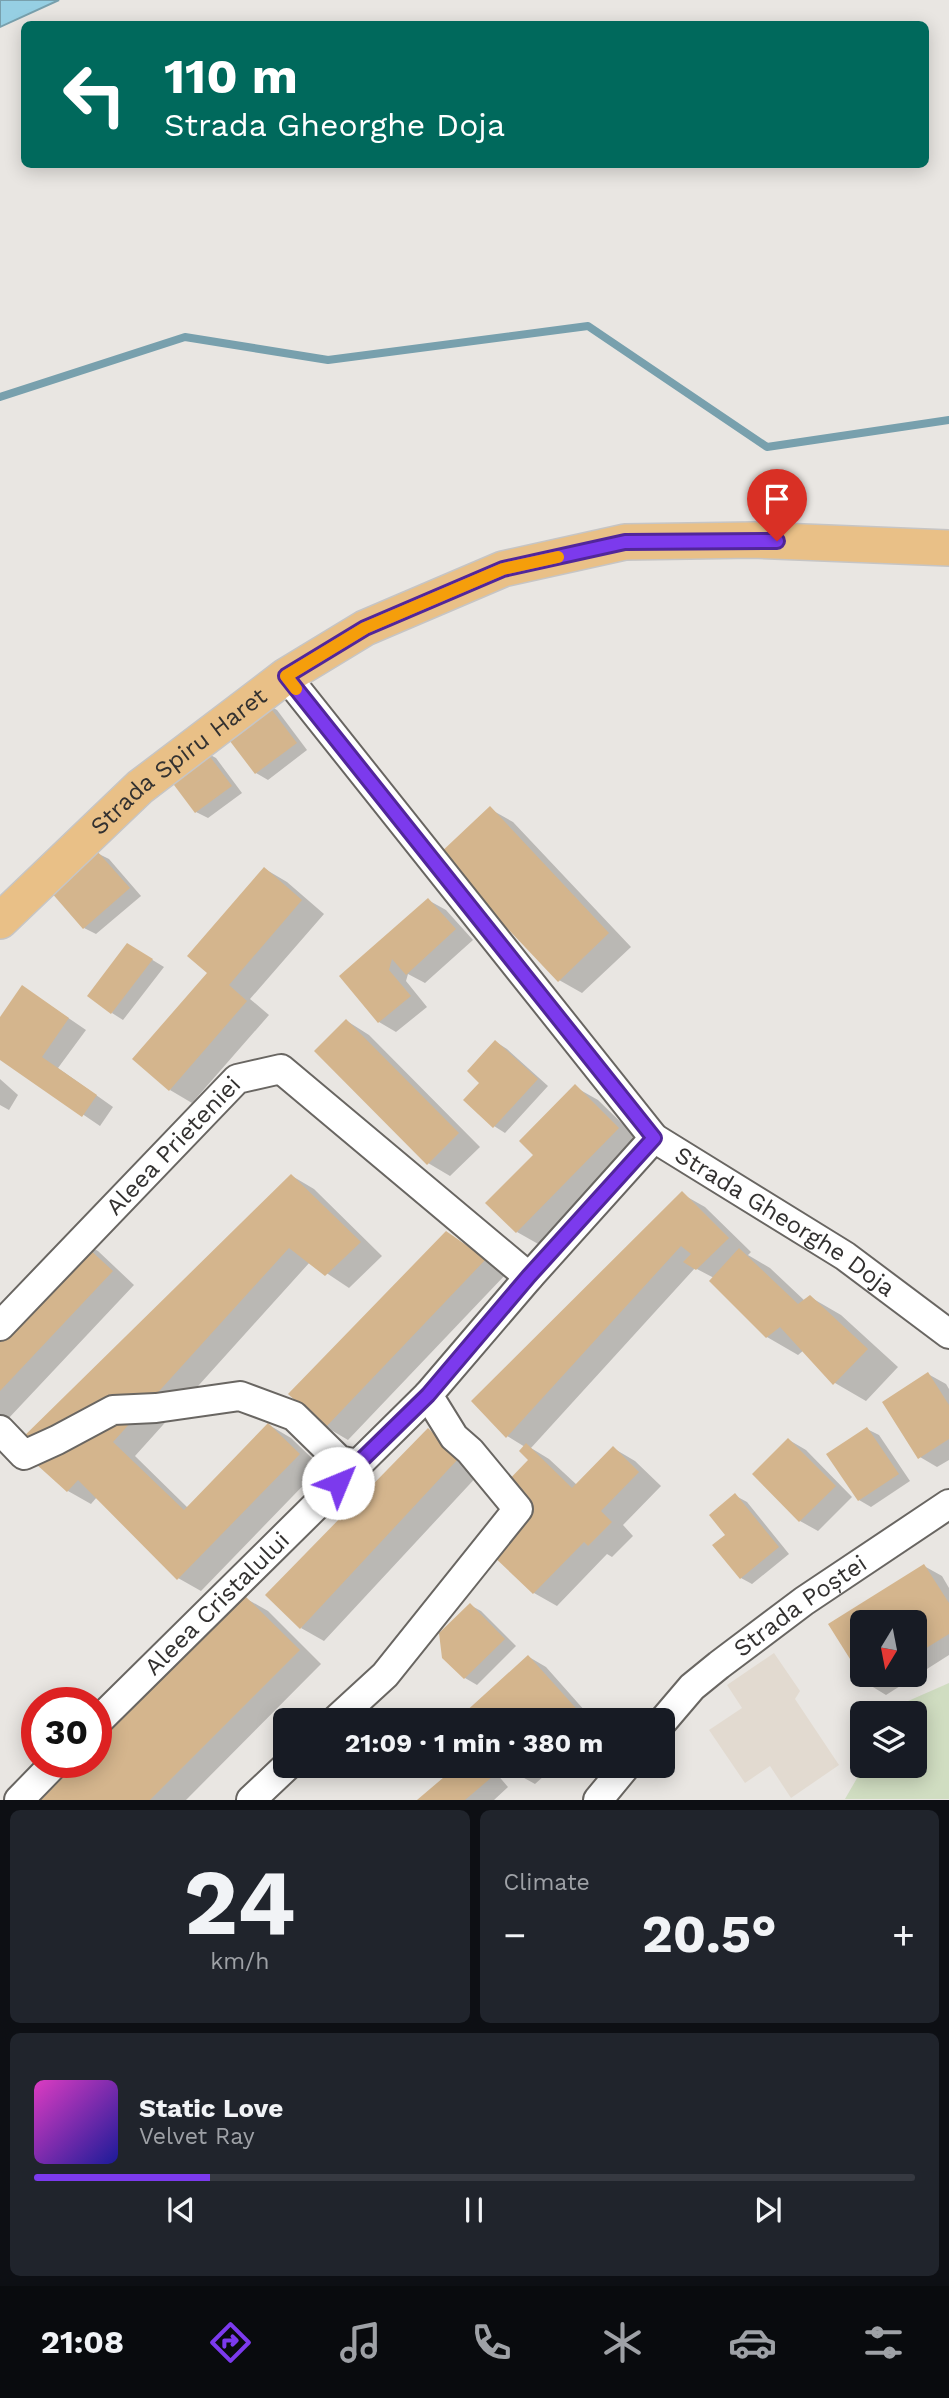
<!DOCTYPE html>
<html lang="en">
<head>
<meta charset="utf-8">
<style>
  body { margin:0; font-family:"Work Sans",sans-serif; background:#20242c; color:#f1f3f6; height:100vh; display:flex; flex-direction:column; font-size:26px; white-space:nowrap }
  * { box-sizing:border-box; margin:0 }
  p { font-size:23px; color:#9ea1a6 }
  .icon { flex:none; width:38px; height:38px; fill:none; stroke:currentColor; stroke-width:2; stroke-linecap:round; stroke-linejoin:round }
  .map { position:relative; height:1800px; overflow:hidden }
  .details { display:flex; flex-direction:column; gap:10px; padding:10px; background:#0d0f14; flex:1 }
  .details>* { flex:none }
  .top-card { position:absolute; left:21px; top:21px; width:908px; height:147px; border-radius:10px; box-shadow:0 4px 18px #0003; background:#00695c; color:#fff; overflow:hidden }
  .needle { width:46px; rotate:190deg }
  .buttons { position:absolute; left:850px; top:1610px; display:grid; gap:14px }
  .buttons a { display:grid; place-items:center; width:77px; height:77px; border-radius:10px; background:#171b24; box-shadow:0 4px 18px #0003; font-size:35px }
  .speed { position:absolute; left:21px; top:1687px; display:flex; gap:14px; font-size:35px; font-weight:700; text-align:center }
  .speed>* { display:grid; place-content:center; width:91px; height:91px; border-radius:50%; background:#171b24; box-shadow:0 4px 18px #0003; line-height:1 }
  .speed .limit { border:10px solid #d22; background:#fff; color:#111 }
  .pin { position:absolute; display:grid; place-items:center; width:60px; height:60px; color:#fff; margin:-72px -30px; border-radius:50% 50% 50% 0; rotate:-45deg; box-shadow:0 0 7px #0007 }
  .pin .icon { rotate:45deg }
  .me { position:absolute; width:77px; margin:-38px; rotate:45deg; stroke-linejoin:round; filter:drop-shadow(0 0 5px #0008) }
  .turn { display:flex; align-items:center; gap:24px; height:147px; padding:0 28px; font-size:32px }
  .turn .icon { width:91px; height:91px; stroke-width:2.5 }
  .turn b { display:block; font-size:49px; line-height:60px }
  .big { font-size:52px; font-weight:700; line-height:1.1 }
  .details .tile { flex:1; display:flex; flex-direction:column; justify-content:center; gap:10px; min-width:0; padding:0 24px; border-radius:10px; background:#20242c }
  .details .dial { align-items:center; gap:0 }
  .dial b { font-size:91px; line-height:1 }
  .song { display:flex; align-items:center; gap:21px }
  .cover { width:84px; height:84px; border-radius:10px; background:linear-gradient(135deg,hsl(310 70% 55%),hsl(240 70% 35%)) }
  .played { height:7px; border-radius:4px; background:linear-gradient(90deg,#7c3aed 20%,#363941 20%) }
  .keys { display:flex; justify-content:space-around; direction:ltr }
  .heat { display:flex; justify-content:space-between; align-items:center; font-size:38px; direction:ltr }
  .details .tiles { flex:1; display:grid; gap:10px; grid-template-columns:1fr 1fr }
  .tile:last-child { grid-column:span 2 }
  .trip { position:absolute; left:273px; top:1708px; width:402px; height:70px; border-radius:10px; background:#171b24; box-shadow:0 4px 18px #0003; font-weight:700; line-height:70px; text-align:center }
  .menu { display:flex; height:112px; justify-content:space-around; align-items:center; background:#090b0e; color:#9ea1a6 }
  .menu .icon { width:49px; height:49px }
  .menu .current { color:#7c3aed }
  .menu b { font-size:32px; color:#f1f3f6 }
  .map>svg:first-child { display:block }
  .built { fill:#e2dad0 }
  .green { fill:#d0ddc1 }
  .water { fill:#96cfe3; stroke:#78a0ad; stroke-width:2 }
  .shadow { fill:#0003; fill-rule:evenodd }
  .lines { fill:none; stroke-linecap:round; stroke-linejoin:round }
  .stream { stroke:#78a0ad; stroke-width:8 }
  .building { fill:#d4b58d }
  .minor-casing { stroke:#696662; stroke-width:32 }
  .major-casing { stroke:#c6c5c5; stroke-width:38 }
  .minor { stroke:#fff; stroke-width:28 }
  .major { stroke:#e9c087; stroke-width:35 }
  .route-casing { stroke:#51269a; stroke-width:18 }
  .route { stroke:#7c3aed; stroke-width:12 }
  .slow { stroke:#f59e0b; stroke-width:12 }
  .labels { text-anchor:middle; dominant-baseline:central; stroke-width:5; stroke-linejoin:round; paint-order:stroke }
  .street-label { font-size:24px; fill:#333130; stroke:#f7f3ef }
</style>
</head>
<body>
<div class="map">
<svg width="949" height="1800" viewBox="0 0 949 1800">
  <rect width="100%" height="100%" fill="#e9e6e2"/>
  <path class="built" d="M774 1653 800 1691 795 1699 839 1765 791 1798 770 1766 745 1783 709 1730 742 1708 727 1685Z"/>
  <path class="green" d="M949 1683V1799H845L864 1766H915V1713H894L899 1705Z"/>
  <path class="water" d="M0 0H59L0 27Z"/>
  <path class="shadow" d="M265 703 277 710 307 750 268 780 256 773 226 733Z
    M205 752 216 758 242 793 208 818 196 812Z
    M490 809 513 822 631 947 582 993 559 980Z
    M97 853 109 859 141 896 96 934 84 928Z
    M265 869 287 882 324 914 250 999 269 1015 192 1103 170 1090 210 973Z
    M428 900 446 910 473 940 425 983 408 974 406 981 427 1007 396 1032 379 1022 342 977Z
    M128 945 164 967 123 1020 112 1013Z
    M23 987 86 1030 58 1068 113 1107 100 1126 0 1058V1020Z
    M347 1021 369 1035 480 1147 450 1176 428 1163Z
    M496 1042 507 1049 548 1086 505 1133 494 1126 482 1083Z
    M0 1079 18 1095 9 1110 0 1105Z
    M575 1087 598 1100 641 1142 540 1245 517 1232 535 1155Z
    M292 1176 314 1189 382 1256 349 1288 310 1262 135 1456 188 1508 269 1425 291 1438 321 1467 201 1591 178 1578 97 1497 91 1504 68 1491 17 1445Z
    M682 1194 705 1207 751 1252 748 1255 770 1268 805 1301 810 1297 841 1315 898 1367 866 1401 835 1383 804 1350 798 1355 767 1337 714 1278 695 1268 531 1448 549 1459 577 1485 613 1448 635 1461 661 1486 623 1525 633 1536 612 1557 607 1554 557 1606 534 1593 493 1553 530 1460 525 1447 507 1436Z
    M447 1233 507 1273 348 1440 326 1427Z
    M75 1238 98 1251 134 1285 7 1420 0 1416V1318Z
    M928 1374 946 1384 949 1389V1460L937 1467 920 1457Z
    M867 1429 879 1435 910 1481 871 1507 859 1500 828 1455Z
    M429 1431 451 1444 481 1472 324 1641 301 1628Z
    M789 1440 806 1450 852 1497 818 1531 800 1521 754 1474Z
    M736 1496 747 1502 789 1554 752 1584 741 1578 727 1535Z
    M924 1566 942 1576 949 1588V1655L886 1695 868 1684 830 1624ZM863 1622H915V1675H863Z
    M245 1598 268 1611 321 1664 186 1800H43L96 1762Z
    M470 1605 481 1611 516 1646 477 1685 465 1678 444 1657Z
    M529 1657 546 1667 593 1720H469L464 1715Z
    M460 1766H490L508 1787 494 1800H420Z
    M510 1766H555L535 1784 517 1774Z"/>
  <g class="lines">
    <path class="stream" d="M0 397 185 337 328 360 588 326 767 447 949 420"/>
  </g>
  <path class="building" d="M265 701 297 743 255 774 223 732Z
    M205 750 232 786 195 813 168 777Z
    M490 806 609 933 558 982 438 855Z
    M97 851 130 888 83 929 50 891Z
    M264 867 302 900 229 985 247 1001 169 1091 132 1059 207 973 187 956Z
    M428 898 456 929 406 975 392 959 389 970 411 996 378 1023 339 976Z
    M127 943 153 959 111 1014 87 996Z
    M22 985 69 1018 42 1057 97 1095 82 1117 0 1060V1017Z
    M346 1019 459 1133 427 1165 314 1051Z
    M495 1040 538 1079 493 1128 463 1100 479 1083 467 1071Z
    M575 1084 619 1128 516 1233 485 1203 533 1155 519 1141Z
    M291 1174 361 1242 325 1276 289 1248 113 1442 184 1510 268 1423 300 1454 177 1580 78 1480 67 1492 15 1445Z
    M682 1191 729 1238 696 1270 683 1262 691 1254 681 1246 506 1438 471 1401Z
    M446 1231 486 1259 325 1428 288 1394Z
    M75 1236 113 1271 0 1391V1315Z
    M739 1248 798 1304 810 1295 868 1349 833 1385 780 1327 766 1338 709 1281Z
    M928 1372 949 1405V1439L918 1459 882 1402Z
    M867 1427 899 1474 858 1501 826 1454Z
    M428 1428 459 1458 300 1629 265 1595Z
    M788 1438 836 1486 799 1522 752 1474Z
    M526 1443 572 1488 613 1446 639 1472 601 1511 612 1522 588 1546 584 1542 533 1594 490 1553 531 1511 504 1485 528 1460 519 1451Z
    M735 1493 779 1547 740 1579 712 1545 725 1535 709 1515Z
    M924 1564 949 1603V1634L915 1655V1622H863V1675H884L867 1686 828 1624Z
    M245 1596 300 1650 150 1800H41L78 1762H96V1744Z
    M470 1603 505 1639 464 1679 442 1658 439 1633Z
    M528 1655 583 1716 578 1720H467L462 1715Z
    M457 1766H483L492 1777 465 1800H417Z
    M507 1766H527L516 1775Z"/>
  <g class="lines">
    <defs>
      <g id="minor">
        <path id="s1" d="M286 676 654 1138 845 1256 949 1334"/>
        <path id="s2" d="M0 1326 237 1079 281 1069 529 1277"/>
        <path d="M0 1430 24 1455 57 1440 113 1410 156 1408 240 1396 294 1416 339 1460 357 1464"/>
        <path d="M336 1720 385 1675 518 1509 470 1451 454 1437 428 1395 529 1277 654 1138"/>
        <path id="s3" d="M663 1721 692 1687 719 1665 804 1601 949 1504"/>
        <path id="s4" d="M96 1723 428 1395"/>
        <path d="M19 1800 56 1762"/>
        <path d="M251 1800 287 1766"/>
        <path d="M598 1800 626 1766"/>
      </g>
      <g id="major">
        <path id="s5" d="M0 921 140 787 286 676 365 628 503 569 625 542 753 540 949 548"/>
      </g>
    </defs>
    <use href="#minor" class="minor-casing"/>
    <use href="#major" class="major-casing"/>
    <use href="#minor" class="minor"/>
    <use href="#major" class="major"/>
  </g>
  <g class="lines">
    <defs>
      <path id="route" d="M338 1483 428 1395 529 1276 654 1138 286 676 365 628 503 569 625 542 777 541"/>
    </defs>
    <use href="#route" class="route-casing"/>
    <use href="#route" class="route"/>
    <path class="slow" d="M296 689 286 676 365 628 503 569 558 557"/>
  </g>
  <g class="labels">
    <g class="street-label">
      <text stroke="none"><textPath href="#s5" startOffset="240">Strada Spiru Haret</textPath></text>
      <text stroke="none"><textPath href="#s2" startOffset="250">Aleea Prieteniei</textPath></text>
      <text stroke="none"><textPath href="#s1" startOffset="746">Strada Gheorghe Doja</textPath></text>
      <text stroke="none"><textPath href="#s4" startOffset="170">Aleea Cristalului</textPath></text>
      <text stroke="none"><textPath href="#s3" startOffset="180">Strada Poștei</textPath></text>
    </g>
  </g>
</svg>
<div class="buttons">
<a><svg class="needle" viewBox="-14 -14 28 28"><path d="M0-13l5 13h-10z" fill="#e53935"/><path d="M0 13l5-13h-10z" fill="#9ea1a6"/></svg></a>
<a><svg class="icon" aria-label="layers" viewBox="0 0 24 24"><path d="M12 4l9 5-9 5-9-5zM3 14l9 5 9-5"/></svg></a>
</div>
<div class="speed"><div class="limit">30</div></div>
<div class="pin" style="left:777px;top:541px;background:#d93025"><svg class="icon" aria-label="arrive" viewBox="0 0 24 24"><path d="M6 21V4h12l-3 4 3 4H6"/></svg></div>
<svg class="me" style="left:338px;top:1483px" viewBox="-20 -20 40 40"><circle r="19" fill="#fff"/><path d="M0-13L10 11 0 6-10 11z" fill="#7c3aed"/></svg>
<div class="trip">21:09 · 1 min · 380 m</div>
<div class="top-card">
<div class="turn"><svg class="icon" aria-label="left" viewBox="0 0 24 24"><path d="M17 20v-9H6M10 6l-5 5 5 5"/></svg><div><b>110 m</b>Strada Gheorghe Doja</div></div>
</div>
</div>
<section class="details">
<div class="tiles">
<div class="tile dial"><b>24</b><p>km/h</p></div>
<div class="tile"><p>Climate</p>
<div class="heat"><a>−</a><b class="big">20.5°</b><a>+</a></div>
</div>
<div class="tile">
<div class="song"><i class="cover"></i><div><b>Static Love</b><p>Velvet Ray</p></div></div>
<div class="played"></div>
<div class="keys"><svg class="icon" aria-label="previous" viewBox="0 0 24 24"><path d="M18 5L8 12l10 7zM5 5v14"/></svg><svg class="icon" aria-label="pause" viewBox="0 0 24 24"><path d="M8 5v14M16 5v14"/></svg><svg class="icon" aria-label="next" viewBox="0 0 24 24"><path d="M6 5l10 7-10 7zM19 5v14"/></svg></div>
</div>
</div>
</section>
<nav class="menu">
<b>21:08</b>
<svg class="icon current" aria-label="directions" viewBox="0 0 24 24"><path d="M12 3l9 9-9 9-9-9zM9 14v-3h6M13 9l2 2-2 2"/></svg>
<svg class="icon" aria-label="music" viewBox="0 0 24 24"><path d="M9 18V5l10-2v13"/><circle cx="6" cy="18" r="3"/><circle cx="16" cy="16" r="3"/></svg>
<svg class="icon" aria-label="phone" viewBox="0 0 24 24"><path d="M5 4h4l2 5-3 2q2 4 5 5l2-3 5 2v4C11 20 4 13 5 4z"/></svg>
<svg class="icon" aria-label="climate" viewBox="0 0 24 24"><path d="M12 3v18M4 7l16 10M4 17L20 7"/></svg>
<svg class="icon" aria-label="car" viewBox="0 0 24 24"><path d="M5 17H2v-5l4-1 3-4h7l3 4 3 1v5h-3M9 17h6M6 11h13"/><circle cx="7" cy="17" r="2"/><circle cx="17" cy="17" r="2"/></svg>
<svg class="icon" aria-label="filters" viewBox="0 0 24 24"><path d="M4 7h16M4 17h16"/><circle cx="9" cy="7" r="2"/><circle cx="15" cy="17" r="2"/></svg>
</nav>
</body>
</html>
